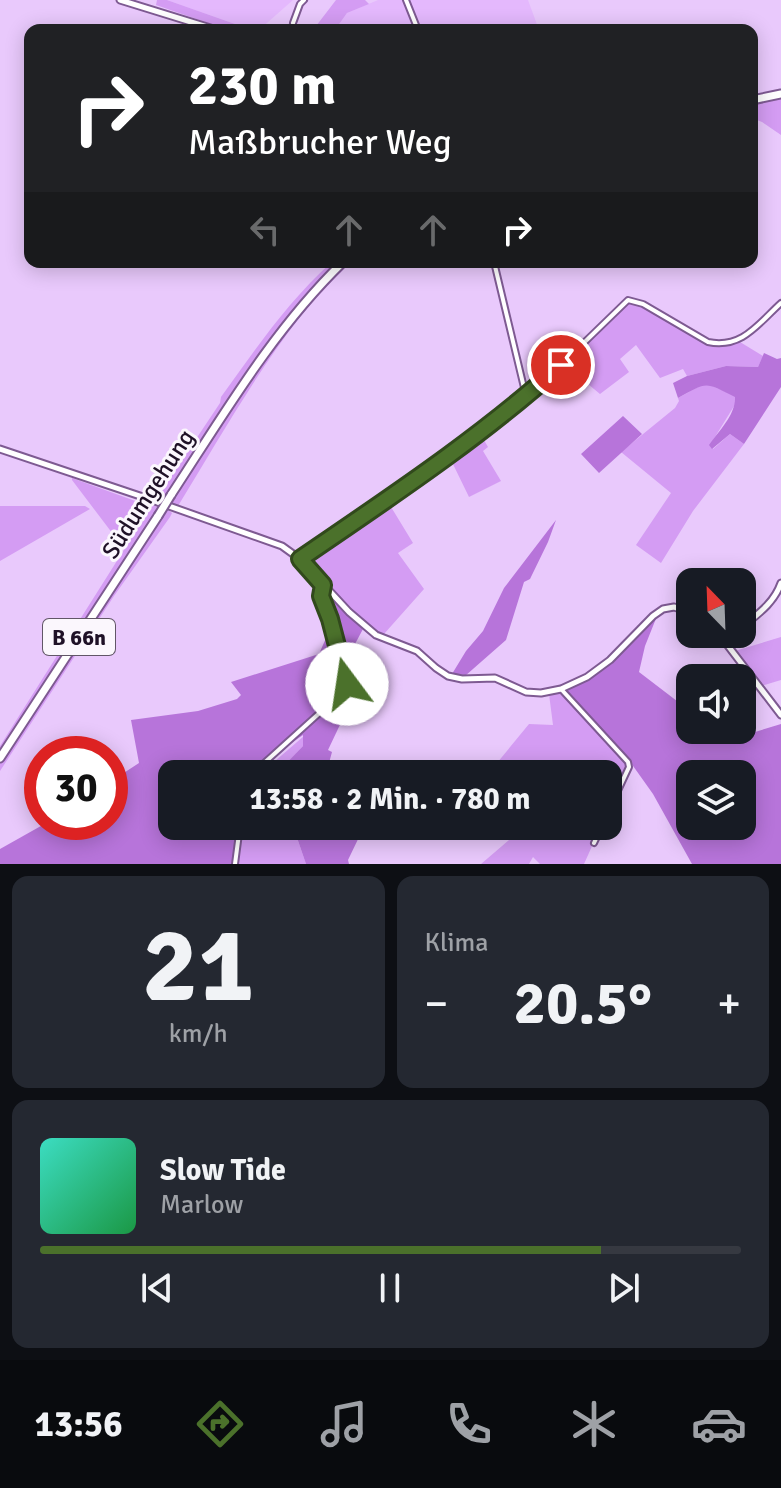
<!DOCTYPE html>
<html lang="de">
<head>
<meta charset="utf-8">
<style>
  body { margin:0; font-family:Signika,sans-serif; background:#242831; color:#f1f3f6; height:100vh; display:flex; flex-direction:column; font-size:30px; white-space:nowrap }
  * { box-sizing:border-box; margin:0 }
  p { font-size:26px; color:#9ea1a6 }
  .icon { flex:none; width:44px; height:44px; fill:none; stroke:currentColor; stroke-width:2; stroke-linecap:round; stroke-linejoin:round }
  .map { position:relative; height:864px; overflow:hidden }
  .details { display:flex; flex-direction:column; gap:12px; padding:12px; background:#0d0f14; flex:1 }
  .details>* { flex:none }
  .banner { position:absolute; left:24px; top:24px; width:734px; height:244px; border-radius:16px; box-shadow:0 4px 20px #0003; background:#202124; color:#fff; overflow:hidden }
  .needle { width:52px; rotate:337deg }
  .fabs { position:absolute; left:676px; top:568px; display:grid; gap:16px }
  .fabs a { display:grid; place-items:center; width:80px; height:80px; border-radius:16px; background:#171b24; box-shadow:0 4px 20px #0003; font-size:40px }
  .speed { position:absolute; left:24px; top:736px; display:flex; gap:16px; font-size:40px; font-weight:700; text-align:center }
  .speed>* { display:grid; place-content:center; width:104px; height:104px; border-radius:50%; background:#171b24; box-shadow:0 4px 20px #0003; line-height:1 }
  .speed .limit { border:12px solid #d22; background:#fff; color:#111 }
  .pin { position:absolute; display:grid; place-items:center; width:68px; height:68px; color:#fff; margin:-34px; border:4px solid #fff; border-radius:50%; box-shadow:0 2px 8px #0007 }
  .me { position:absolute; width:88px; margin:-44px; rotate:346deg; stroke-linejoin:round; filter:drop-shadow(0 0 6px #0008) }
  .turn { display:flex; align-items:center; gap:28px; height:168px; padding:0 32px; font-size:36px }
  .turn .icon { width:104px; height:104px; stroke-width:2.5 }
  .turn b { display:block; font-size:56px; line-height:68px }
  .lanes { display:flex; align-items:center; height:76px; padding:0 32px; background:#0003; justify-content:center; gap:40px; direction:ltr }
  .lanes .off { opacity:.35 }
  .big { font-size:60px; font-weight:700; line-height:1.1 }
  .details .card { flex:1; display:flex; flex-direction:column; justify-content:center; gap:12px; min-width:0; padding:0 28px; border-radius:16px; background:#242831 }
  .details .dial { align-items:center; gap:0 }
  .dial b { font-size:104px; line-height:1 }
  .song { display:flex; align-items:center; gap:24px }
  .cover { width:96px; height:96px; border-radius:12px; background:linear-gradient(135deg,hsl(170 70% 55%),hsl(140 70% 35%)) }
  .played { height:8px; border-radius:4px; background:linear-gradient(90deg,#4b712b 80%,#363941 80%) }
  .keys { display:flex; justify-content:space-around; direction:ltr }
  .heat { display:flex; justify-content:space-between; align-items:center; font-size:44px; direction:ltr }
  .details .tiles { flex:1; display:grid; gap:12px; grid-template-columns:1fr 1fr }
  .card:last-child { grid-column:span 2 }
  .trip { position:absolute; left:158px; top:760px; width:464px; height:80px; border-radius:16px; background:#171b24; box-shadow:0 4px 20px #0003; font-weight:700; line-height:80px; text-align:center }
  .dock { display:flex; height:128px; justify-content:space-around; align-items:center; background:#090b0e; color:#9ea1a6 }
  .dock .icon { width:56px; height:56px }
  .dock .current { color:#4b712b }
  .dock b { font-size:36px; color:#f1f3f6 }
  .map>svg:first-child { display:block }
  .built { fill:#e4b8fd }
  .green { fill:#d49cf3 }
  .forest { fill:#b774da; fill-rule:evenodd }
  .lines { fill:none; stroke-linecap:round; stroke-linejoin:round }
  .street-casing { stroke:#7e5a92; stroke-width:8 }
  .secondary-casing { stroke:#7e5a92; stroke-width:9 }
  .primary-casing { stroke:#7e5a92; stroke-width:11 }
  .street { stroke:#fff; stroke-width:4 }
  .secondary { stroke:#fff; stroke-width:5 }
  .primary { stroke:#fff; stroke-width:7 }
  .primary-bridge-casing { stroke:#7e5a92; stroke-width:11; stroke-linecap:butt }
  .primary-bridge { stroke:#fff; stroke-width:7 }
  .route-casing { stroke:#31491c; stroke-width:20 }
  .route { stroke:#4b712b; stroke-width:14 }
  .labels { text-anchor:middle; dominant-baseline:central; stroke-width:6; stroke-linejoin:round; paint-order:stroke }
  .shield { fill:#fbf7fd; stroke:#615667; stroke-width:2 }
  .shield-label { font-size:22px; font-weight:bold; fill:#1f1127 }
  .street-label { font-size:24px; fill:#1f1127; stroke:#fbf7fd }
</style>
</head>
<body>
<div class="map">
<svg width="781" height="864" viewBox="0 0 781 864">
  <rect width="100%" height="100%" fill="#e9c9fc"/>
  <path class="built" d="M167 0H293L259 30H252Z
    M378 0H528L539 30H335L347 13Z"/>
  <path class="green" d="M157 0H167L252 30H228L156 5Z
    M336 0H365L369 4 347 13 335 30H313Z
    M781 98V135L762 122 752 118V105Z
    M332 262H337C266 331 216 416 163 500L159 498 158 496 220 403 221 397C255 350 288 301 332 262Z
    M347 262H351C333 280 316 297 300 317 254 376 217 442 178 506L170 503C225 420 276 333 347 262Z
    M632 303 649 308 707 344C720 347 728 346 740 342L763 356 758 367 726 366 687 376 683 369 660 378 636 345 620 359 629 372 600 394 565 365 627 304Z
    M708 384 735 396 736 403 710 445 713 449 730 434 744 444 693 511 661 563 636 545 671 493 621 452 675 408 679 401 678 398 702 385Z
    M481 435 488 447 483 451 501 481 469 497 450 458Z
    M72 478 149 506 152 504 159 506 0 751V746L127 545 122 546 72 480Z
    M388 502 413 543 398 553 424 589 384 634 376 632 366 624 308 566V561L316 553Z
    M0 506H85L90 509 0 561Z
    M167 509 172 513 170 517 114 596 0 771V764Z
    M781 637V680L761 686 735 651Z
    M561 692 626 760 628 766 608 810V774H488L529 724 553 725 549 694Z
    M304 736 303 746 281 770 280 774H260Z
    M243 826H293L306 864H238Z
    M495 826H601L584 864H540L533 857 529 864H481L509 840Z"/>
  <path class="forest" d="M764 353 777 359 781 358V387L744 444 730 434 712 449 709 445C719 431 736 414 735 397 703 381 708 382 678 398L673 383 687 376 726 366 758 367Z
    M623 416 642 434 599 473 581 454Z
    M556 520 548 542 530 579 524 582 506 640 465 676 452 674 466 651 483 631 504 588Z
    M322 591 330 596 363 629 347 659 355 676V686L337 701 346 712 328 750 332 752 326 774H280V770L303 746V735L246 774H172V826H239L234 864H0V849L48 822H110V782L139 763 131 720 198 711 237 699 241 695 231 682 319 654 330 629 319 594Z
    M657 616 645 646 639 672 690 711V730H715L729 740 781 724V864H692L653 794 626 756 565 692 604 669ZM690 774H742V826H690Z
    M293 826H357L361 833 348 860 349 864H306Z"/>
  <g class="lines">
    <defs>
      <path id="street" d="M406 0 418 30
        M293 23 300 4 304 0
        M494 262 526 396
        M300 559 446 458 495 420 561 365 628 300 643 304 708 342C742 349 758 324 781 303
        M561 689 628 762 629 767 608 812
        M252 774 335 699 347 684 330 619 321 596 323 585
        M594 843 602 826
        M235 864 240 826"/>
      <path id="secondary" d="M120 0 217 30
        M0 449 152 500 282 546 300 559 349 612 376 635 417 651 436 668 448 676 462 679 495 678 526 692 541 693 561 689 587 677 610 660 653 616 663 609 674 607 690 612
        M742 627C758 614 774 603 781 583
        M719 634 781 715
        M724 640 732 634"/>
      <path id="primary" d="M752 100 781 94
        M171 495C224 414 273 330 343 262
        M0 758 158 516"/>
    </defs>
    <use href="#street" class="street-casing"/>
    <use href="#secondary" class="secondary-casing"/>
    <use href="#primary" class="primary-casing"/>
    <use href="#street" class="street"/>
    <use href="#secondary" class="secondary"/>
    <use href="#primary" class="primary"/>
    <defs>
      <path id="primary-bridge" d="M158 516 171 495"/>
    </defs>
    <use href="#primary-bridge" class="primary-bridge-casing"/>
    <use href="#primary-bridge" class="primary-bridge"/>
  </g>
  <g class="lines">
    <defs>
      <path id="route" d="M347 684 330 619 321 596 323 585 300 559C389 498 480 438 561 365"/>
    </defs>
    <use href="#route" class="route-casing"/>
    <use href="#route" class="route"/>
  </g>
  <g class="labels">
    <rect class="shield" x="43" y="619" width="72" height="36" rx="6"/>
    <g class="shield-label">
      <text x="79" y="637">B 66n</text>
    </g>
    <g class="street-label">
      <text transform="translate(148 494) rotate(-57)">Südumgehung</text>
    </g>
  </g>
</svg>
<div class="fabs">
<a><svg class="needle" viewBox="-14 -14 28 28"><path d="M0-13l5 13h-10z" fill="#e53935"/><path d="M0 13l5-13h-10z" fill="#9ea1a6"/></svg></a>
<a><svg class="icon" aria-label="sound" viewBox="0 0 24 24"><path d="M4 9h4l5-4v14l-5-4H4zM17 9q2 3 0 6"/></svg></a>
<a><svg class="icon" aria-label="layers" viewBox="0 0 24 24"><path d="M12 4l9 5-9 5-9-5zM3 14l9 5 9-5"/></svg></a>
</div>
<div class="speed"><div class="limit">30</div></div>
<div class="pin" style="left:561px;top:365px;background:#d93025"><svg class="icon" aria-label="arrive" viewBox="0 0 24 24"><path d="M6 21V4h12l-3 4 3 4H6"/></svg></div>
<svg class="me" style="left:347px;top:684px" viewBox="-20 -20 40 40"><circle r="19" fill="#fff"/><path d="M0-13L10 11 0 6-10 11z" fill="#4b712b"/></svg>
<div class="trip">13:58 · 2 Min. · 780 m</div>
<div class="banner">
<div class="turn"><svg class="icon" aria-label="right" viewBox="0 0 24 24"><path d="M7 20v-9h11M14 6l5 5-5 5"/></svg><div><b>230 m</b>Maßbrucher Weg</div></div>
<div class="lanes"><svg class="icon off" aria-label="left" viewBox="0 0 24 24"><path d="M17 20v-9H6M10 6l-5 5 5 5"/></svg><svg class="icon off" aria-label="ahead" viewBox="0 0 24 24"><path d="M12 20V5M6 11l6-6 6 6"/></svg><svg class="icon off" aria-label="ahead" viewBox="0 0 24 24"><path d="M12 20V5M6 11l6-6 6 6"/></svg><svg class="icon" aria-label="right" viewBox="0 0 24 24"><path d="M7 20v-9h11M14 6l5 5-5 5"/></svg></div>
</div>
</div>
<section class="details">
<div class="tiles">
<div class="card dial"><b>21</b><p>km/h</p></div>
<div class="card"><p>Klima</p>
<div class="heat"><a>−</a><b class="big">20.5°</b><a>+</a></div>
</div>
<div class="card">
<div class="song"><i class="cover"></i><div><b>Slow Tide</b><p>Marlow</p></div></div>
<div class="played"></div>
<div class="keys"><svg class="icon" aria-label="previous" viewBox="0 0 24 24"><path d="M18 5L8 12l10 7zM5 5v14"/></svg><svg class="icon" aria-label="pause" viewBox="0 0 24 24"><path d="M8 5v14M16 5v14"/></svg><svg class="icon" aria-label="next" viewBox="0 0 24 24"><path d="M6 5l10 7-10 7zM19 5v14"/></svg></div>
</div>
</div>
</section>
<nav class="dock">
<b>13:56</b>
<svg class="icon current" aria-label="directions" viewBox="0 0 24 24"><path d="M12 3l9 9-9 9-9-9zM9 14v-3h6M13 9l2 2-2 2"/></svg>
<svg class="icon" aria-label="music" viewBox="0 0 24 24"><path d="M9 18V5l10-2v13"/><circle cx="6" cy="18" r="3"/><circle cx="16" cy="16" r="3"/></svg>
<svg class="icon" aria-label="phone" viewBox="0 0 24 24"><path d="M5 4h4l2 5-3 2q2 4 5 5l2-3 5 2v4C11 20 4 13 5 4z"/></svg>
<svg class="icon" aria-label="climate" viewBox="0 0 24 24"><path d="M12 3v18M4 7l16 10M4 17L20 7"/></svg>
<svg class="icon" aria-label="car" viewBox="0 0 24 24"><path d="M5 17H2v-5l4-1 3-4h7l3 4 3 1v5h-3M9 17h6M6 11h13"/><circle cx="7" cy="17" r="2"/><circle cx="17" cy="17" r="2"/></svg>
</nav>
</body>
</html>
